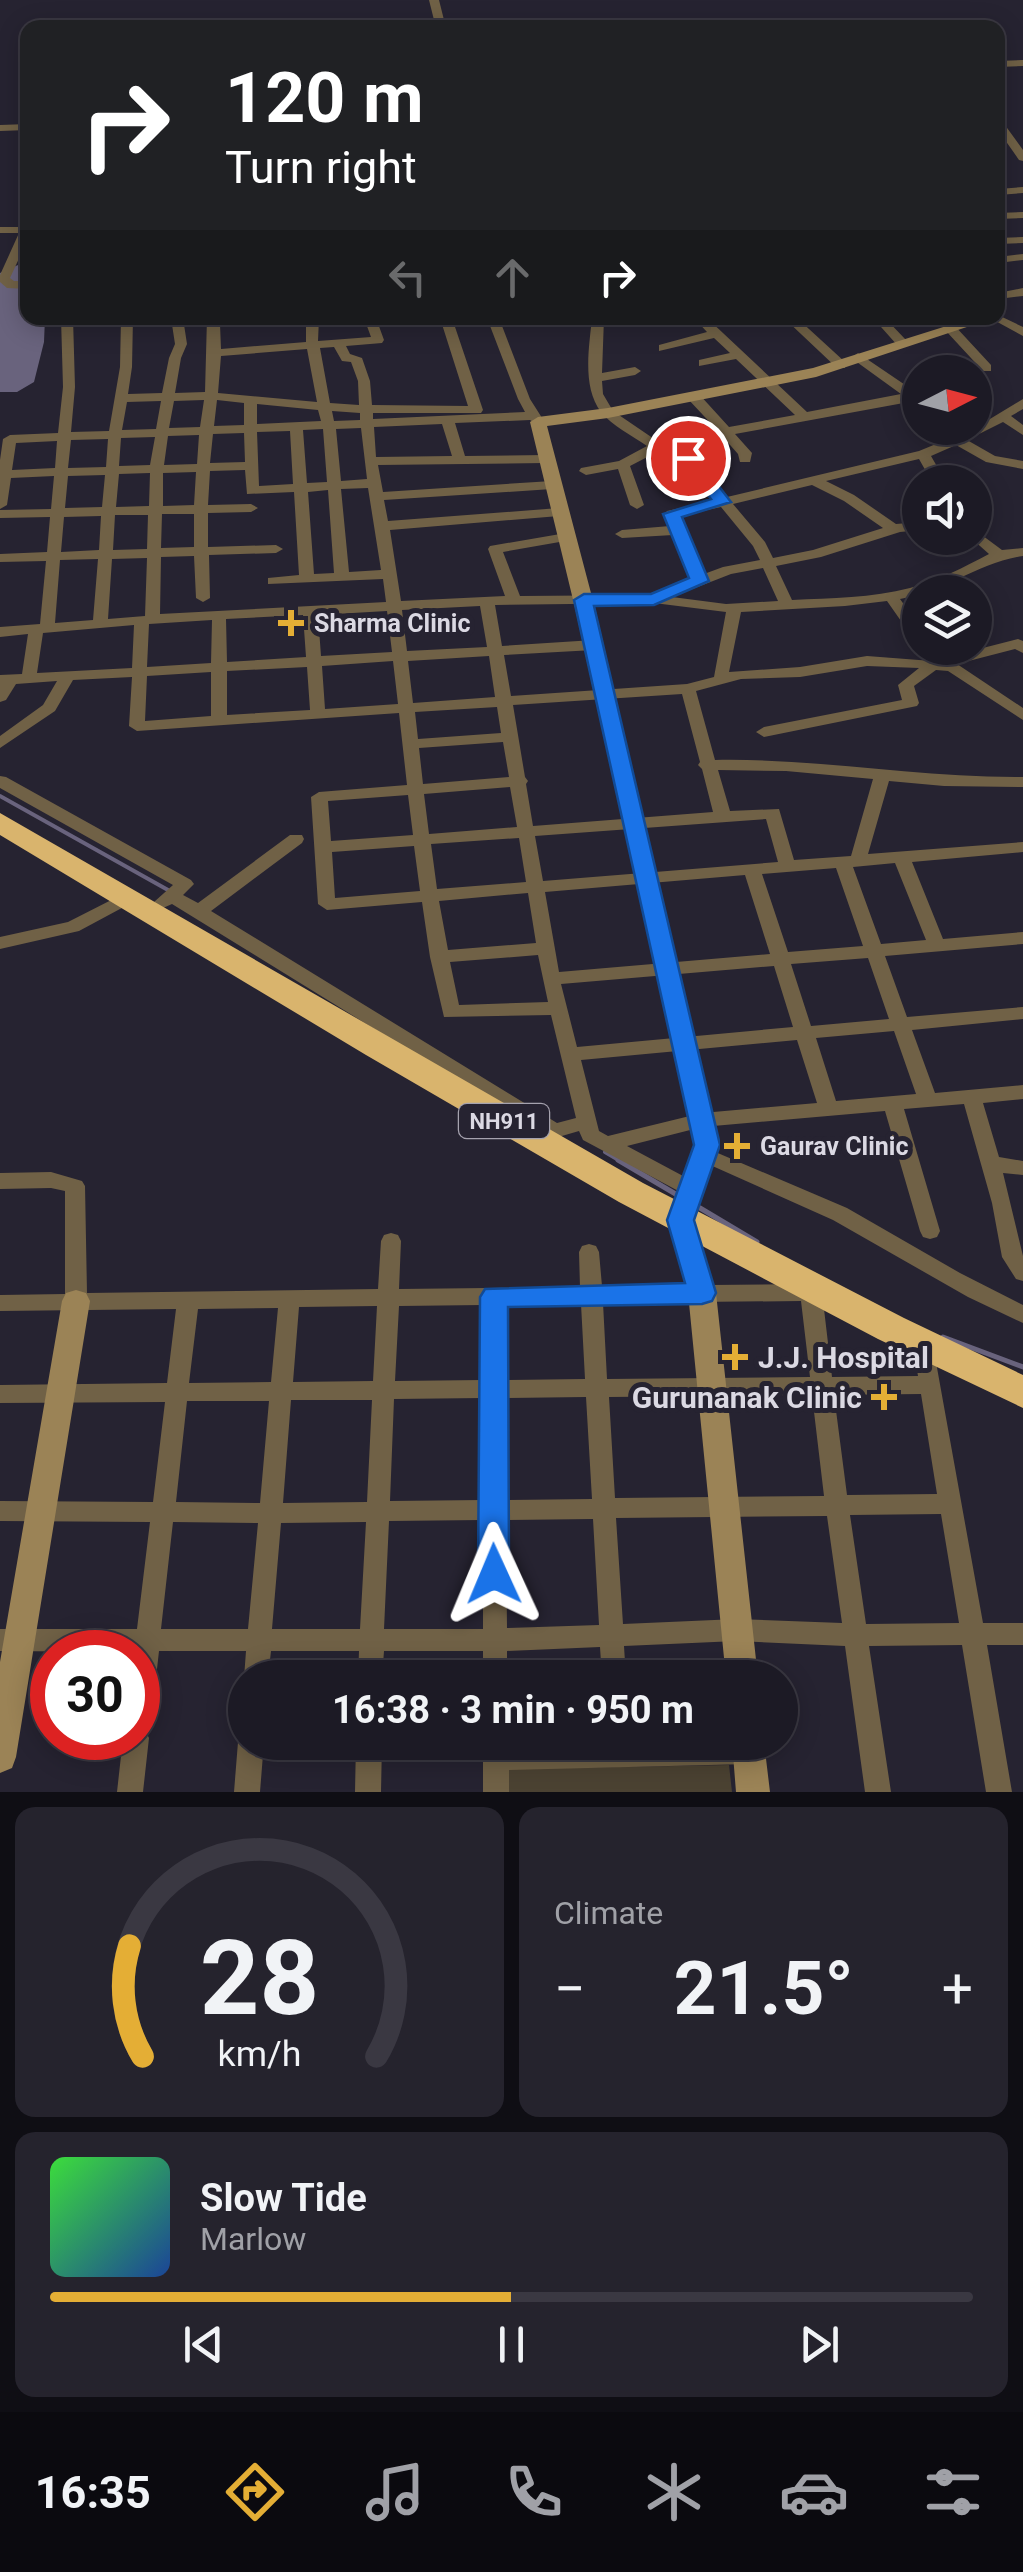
<!DOCTYPE html>
<html lang="en">
<head>
<meta charset="utf-8">
<style>
  body { margin:0; font-family:Roboto,sans-serif; background:#25232d; color:#f1f3f6; height:100vh; display:flex; flex-direction:column; font-size:38px; white-space:nowrap }
  * { box-sizing:border-box; margin:0 }
  p { font-size:32px; color:#a0a1a7 }
  .icon { flex:none; width:55px; height:55px; fill:none; stroke:currentColor; stroke-width:2; stroke-linecap:round; stroke-linejoin:round }
  .map { position:relative; height:1792px; overflow:hidden }
  .sheet { display:flex; flex-direction:column; gap:15px; padding:15px; background:#0f0e14; flex:1 }
  .sheet>* { flex:none }
  .banner { position:absolute; left:20px; top:20px; width:985px; height:305px; border-radius:20px; box-shadow:0 5px 25px #0003,0 0 0 2px #3a3842; background:#202124; color:#fff; overflow:hidden }
  .needle { width:65px; rotate:84deg }
  .tools { position:absolute; left:902px; top:355px; display:grid; gap:20px }
  .tools a { display:grid; place-items:center; width:90px; height:90px; border-radius:50%; background:#1c1a25; box-shadow:0 5px 25px #0003,0 0 0 2px #3a3842; font-size:50px }
  .speed { position:absolute; left:30px; top:1630px; display:flex; gap:20px; font-size:50px; font-weight:700; text-align:center }
  .speed>* { display:grid; place-content:center; width:130px; height:130px; border-radius:50%; background:#1c1a25; box-shadow:0 5px 25px #0003,0 0 0 2px #3a3842; line-height:1 }
  .speed .limit { border:15px solid #d22; background:#fff; color:#111 }
  .pin { position:absolute; display:grid; place-items:center; width:85px; height:85px; color:#fff; margin:-42px; border:5px solid #fff; border-radius:50%; box-shadow:0 2px 10px #0007 }
  .me { position:absolute; width:110px; margin:-55px; rotate:359deg; stroke-linejoin:round; filter:drop-shadow(0 0 8px #0008) }
  .turn { display:flex; align-items:center; gap:35px; height:210px; padding:0 40px; font-size:45px }
  .turn .icon { width:130px; height:130px; stroke-width:2.5 }
  .turn b { display:block; font-size:70px; line-height:85px }
  .lanes { display:flex; align-items:center; height:95px; padding:0 40px; background:#0003; justify-content:center; gap:50px; direction:ltr }
  .lanes .off { opacity:.35 }
  .big { font-size:75px; font-weight:700; line-height:1.1 }
  .sheet .card { flex:1; display:flex; flex-direction:column; justify-content:center; gap:15px; min-width:0; padding:0 35px; border-radius:20px; background:#25232d }
  .sheet .dial { align-items:center; gap:0 }
  .dial svg { height:260px; overflow:visible; fill:none; stroke:#3a3842; stroke-width:7; stroke-linecap:round; text-anchor:middle }
  .dial text { fill:#f1f3f6; stroke:none }
  .song { display:flex; align-items:center; gap:30px }
  .cover { width:120px; height:120px; border-radius:15px; background:linear-gradient(135deg,hsl(120 70% 55%),hsl(220 70% 35%)) }
  .played { height:10px; border-radius:5px; background:linear-gradient(90deg,#e4ae35 50%,#3a3842 50%) }
  .keys { display:flex; justify-content:space-around; direction:ltr }
  .heat { display:flex; justify-content:space-between; align-items:center; font-size:55px; direction:ltr }
  .sheet .tiles { flex:1; display:grid; gap:15px; grid-template-columns:1fr 1fr }
  .card:last-child { grid-column:span 2 }
  .trip { position:absolute; left:228px; top:1660px; width:570px; height:100px; border-radius:50px; background:#1c1a25; box-shadow:0 5px 25px #0003,0 0 0 2px #3a3842; font-weight:700; line-height:100px; text-align:center }
  .dock { display:flex; height:160px; justify-content:space-around; align-items:center; background:#0b0a0f; color:#a0a1a7 }
  .dock .icon { width:70px; height:70px }
  .dock .active { color:#e4ae35 }
  .dock b { font-size:45px; color:#f1f3f6 }
  .map>svg:first-child { display:block }
  .green { fill:#4b4232 }
  .water { fill:#69637d }
  .lines { fill:none; stroke-linecap:round; stroke-linejoin:round }
  .stream-far1 { stroke:#69637d; stroke-width:4 }
  .stream { stroke:#69637d; stroke-width:5 }
  .street { fill:#706146; fill-rule:evenodd }
  .secondary { fill:#9b8356; fill-rule:evenodd }
  .highway { fill:#d9b46d; fill-rule:evenodd }
  .route { fill:#1a73e8; stroke:#114b97; stroke-width:2.5 }
  .poi-dot { fill:#e4ae35; stroke:#262331; stroke-width:4 }
  .labels { text-anchor:middle; dominant-baseline:central; stroke-width:10; stroke-linejoin:round; paint-order:stroke }
  .shield { fill:#262331; stroke:#a5a2ae; stroke-width:2.5 }
  .shield-label { font-size:22px; font-weight:bold; fill:#dbd9e3 }
  .poi-label { font-size:25px; font-weight:bold; fill:#dbd9e3; stroke:#262331; text-anchor:start }
  .near-poi-label { font-size:30px; font-weight:bold; fill:#dbd9e3; stroke:#262331; text-anchor:start }
</style>
</head>
<body>
<div class="map">
<svg width="1023" height="1792" viewBox="0 0 1023 1792">
  <rect width="100%" height="100%" fill="#262331"/>
  <path class="green" d="M729 1765 732 1792H505L504 1769Z"/>
  <path class="water" d="M27 261 28 318H45L44 342 34 382 17 392H0V273Z"/>
  <g class="lines">
    <path class="stream-far1" d="M0 796 168 890
      M605 1152 622 1162"/>
    <path class="stream" d="M618 1160 679 1196
      M700 1208 757 1242
      M943 1337 1023 1367"/>
    <path class="street" d="M429 0H439L446 28H436Z
      M1023 60V66L998 67V61Z
      M998 120 1002 121 1023 150V161L1019 160 998 130Z
      M28 124V130L0 131V125Z
      M28 184V200L22 197 23 187Z
      M1023 187V193L998 195V189Z
      M1023 212V218L998 219V213Z
      M0 227H28V239L10 278 14 281H28V289L7 288 0 282V275L19 233H0Z
      M1023 237V243L998 244V238Z
      M1023 254V260L998 263V257Z
      M1023 288V296L998 299V293Z
      M998 315 1023 327V336L990 318H998Z
      M61 318H73L75 387 71 432 109 431 120 367 121 318H133L132 367 128 394 162 393 169 358 175 344 171 318H183L187 344 181 358 175 393 205 392 207 318H319L318 341 371 337 364 318H376L384 340 382 343 346 346 350 354 362 358 370 381 372 405 468 406 440 318H452L483 410 481 413H373V419L525 412 518 399 487 318H499L530 399 544 421 537 425 530 420 455 423 465 456 545 455 552 459 545 463 378 465 383 492 552 481 559 485 552 489 384 500 388 521 559 508 566 512 559 516 390 530 401 601 505 596 488 549 490 546 566 533 573 537 571 540 503 552 520 596 651 595 691 579 673 535 622 538 615 534 622 530 670 526 665 514 667 511 715 500 683 461 657 452 630 466 644 505 637 509 630 505 618 469 586 475 579 471 581 468 619 461 647 446C633 436 612 426 601 412 582 387 589 348 592 318H604L602 373 635 367 641 371 635 375 602 381 603 394 613 411 663 445 693 455 727 497 919 451 975 428 1023 399V409L1011 416 1023 425V435L1003 422 967 440 995 456 1023 461V469L986 462 956 445 931 456 946 482H932L919 459 826 481 854 495 896 524 920 522V530L900 532 821 557 776 566 792 600C831 598 872 598 910 588 938 581 964 567 989 554L971 538H975V530L1002 550 1023 548V556C979 562 942 593 900 599L920 627V643L915 641 887 601 845 606 741 612 729 672 800 667 867 656 932 661 1018 639 1023 641V653L1015 649 957 664 1023 708V720L948 671 936 670 914 686 919 703 917 706 764 737 756 732 764 727 902 700 898 685 919 668 867 666 800 677 741 679 696 691 715 760C819 758 919 778 1023 777V787L944 786 889 781 868 854 1023 842V852L912 862 943 939 1023 932V944L885 956 907 1017 1023 1007V1019L912 1030 935 1093 1023 1085V1099L983 1103 999 1157 1023 1161V1175L1003 1173 1023 1256V1281L1016 1279 1002 1257 992 1203 964 1104 904 1109 940 1231 937 1237 930 1239 923 1237 920 1231 885 1111 702 1127 627 1146 698 1184 701 1189 698 1194 691 1197 684 1194 583 1140 579 1131 555 1138 548 1136 172 904 163 908 157 906 154 902 173 885 0 788V776L6 777 191 880 194 884 183 895 198 903 290 835H302L304 839 302 843 211 911 557 1123 576 1118 551 1015 444 1017 430 957 422 902 327 910 318 904 311 797 319 792 407 785 399 713 137 731 129 726 132 677 73 680 55 711 0 748V736L43 705 57 681 16 684 6 700 0 702V675L22 674 28 634 0 637V627L40 624 46 561 0 562V554L47 552 50 517 0 518V510L51 509 54 476 11 478 7 505 0 509V460L3 439 10 435 58 433 63 387ZM306 322V342L221 349 220 324ZM334 347 342 361 351 362 358 381 359 405 330 403 320 348ZM307 349 317 402 218 393 221 356ZM204 400 200 427 169 428 174 401ZM217 400 244 403V425L214 426ZM161 401 156 429 122 430 127 402ZM257 404 318 410 321 421 257 424ZM332 411 360 413V420L334 421ZM442 424 452 456 376 457 374 427ZM361 428 367 479 341 481 336 429ZM323 429 327 482 307 483 303 430ZM290 431 293 484 259 486 257 432ZM244 433 245 462 210 463 213 434ZM199 435 197 464 164 465 168 436ZM155 437 150 465 119 466 121 438ZM108 439 106 467 68 468 71 440ZM57 441 55 468 12 470 16 443ZM245 470 247 494 294 492 299 575 268 578V584L383 579 386 602 160 614 161 557 194 556 196 598 203 602 210 598 209 555 276 553 283 549 276 545 208 547V513L251 512 258 508 251 504 208 505 210 471ZM196 472 194 505 163 506V473ZM150 473 149 506 116 507 119 474ZM105 475 102 507 65 508 68 476ZM812 485 844 501 883 528 813 550 773 558 765 542 733 504ZM368 488 381 570 349 572 341 489ZM328 490 334 573 314 574 308 492ZM721 507 753 546 760 560 723 567 704 574 680 516ZM162 514H194V547L161 548ZM115 515H148L147 549 113 550ZM101 516 99 550 61 552 64 517ZM147 558 145 616 108 619 112 559ZM98 559 93 620 55 623 60 560ZM763 568 778 601 726 604 672 597 731 574ZM654 603 726 612 714 677 687 684 511 696 504 655 594 650 602 645 594 640 502 646 495 605ZM480 606 487 647 407 651 402 610ZM387 611 392 652 321 656 318 615ZM303 615 306 657 227 662 226 619ZM212 620 211 663 147 667 149 624ZM134 625 132 668 37 673 43 633ZM489 656 495 697 413 703 408 661ZM393 661 398 704 325 709 322 666ZM307 667 310 710 227 715V671ZM211 672V716L145 721 147 676ZM682 694 700 762 698 765 702 769 713 812 533 826 526 784 528 781 525 777 513 705ZM497 707 501 733 418 739 415 712ZM503 742 509 777 423 784 419 748ZM718 770 786 771 873 779 851 856 794 860 779 809 730 811ZM510 787 517 827 429 834 424 794ZM408 795 413 835 331 841 328 801ZM766 819 778 862 543 881 535 836ZM519 838 526 882 437 889 431 844ZM414 846 420 891 335 898 332 852ZM895 863 926 940 881 944 853 867ZM836 868 863 946 788 952 762 874ZM745 875 770 954 559 972 545 892ZM528 893 536 943 448 950 439 901ZM538 955 548 1002 459 1005 450 962ZM868 958 889 1019 811 1026 791 964ZM774 966 793 1027 577 1047 561 984ZM894 1031 916 1094 836 1101 816 1038ZM797 1040 817 1103 702 1113 608 1136 599 1131 581 1060Z
      M694 318H707L807 412 901 394 854 360 852 357 858 353 920 395V400L735 434 752 453 750 462H740L738 454 723 437 700 439V433L717 430 688 399V393H698L729 427 795 415 736 359 699 366V360L730 353 714 338 659 351V345L707 332Z
      M784 318H797L845 362V368H837Z
      M873 318H885L906 340V346H898Z
      M946 325H954L991 365V371H983L946 331Z
      M127 892 133 894 136 898 133 902 79 931 0 949V937L68 922Z
      M706 1148 847 1208 960 1273 1023 1305V1323L968 1297 833 1220 699 1160 696 1155 699 1150Z
      M51 1172 82 1181 85 1186 87 1293 378 1289 381 1241 384 1235 391 1233 398 1235 401 1241 399 1289 580 1287 579 1252 582 1246 589 1244 596 1246 599 1252 602 1286 811 1284 818 1286 822 1292 832 1377 918 1376 913 1346 916 1340 924 1337 932 1340 983 1623H1023V1645H987L1012 1792H986L962 1645 869 1646 891 1792H865L845 1646 737 1641 624 1646 626 1678H602L600 1647 507 1651V1678H483V1651H384L382 1678H358L359 1651H271L268 1678H245V1681L244 1678 246 1651H159L151 1723 146 1732 149 1738 143 1792H117L123 1738H138V1652L0 1651V1629H137L150 1522 0 1521V1501L153 1502 165 1402 0 1403V1385L167 1383 176 1309 0 1311V1295L65 1294V1191L51 1188 0 1189V1173ZM801 1301 810 1377 607 1379 603 1303ZM581 1304 585 1379 505 1380V1305ZM483 1305V1380L395 1381 399 1306ZM377 1306 373 1381 293 1382 299 1307ZM278 1308 271 1382 189 1383 198 1309ZM921 1394 937 1494 847 1495 834 1395ZM812 1395 824 1496 615 1498 609 1397ZM586 1397 592 1499 506 1500 505 1398ZM483 1398V1500L390 1501 394 1399ZM291 1400H372L367 1502 283 1503ZM187 1401H269L260 1503 176 1502ZM941 1514 959 1623 866 1624 850 1515ZM827 1516 842 1623 737 1619 623 1624 616 1518ZM593 1519 599 1625 507 1628 506 1520ZM483 1520V1629H384L389 1521ZM173 1522 258 1523 248 1629H161ZM366 1522 360 1629H272L281 1523Z
      M245 1732V1742H264L260 1792H234L238 1742Z
      M356 1742H382L381 1792H355Z
      M483 1742H509V1746L756 1742 762 1752 758 1761 749 1764 509 1770V1792H483Z"/>
    <path class="secondary" d="M972 318H994L816 377 608 418 547 426 596 612 720 1145 693 1220 716 1293 758 1678H726L688 1293 667 1220 694 1145 576 612 530 422 538 417 608 408 813 368Z
      M76 1290 86 1293 90 1301 16 1757 12 1768 0 1773V1662L62 1301 66 1293Z
      M732 1742H764L770 1792H736Z"/>
    <path class="highway" d="M0 813 643 1183 904 1318 1023 1375V1408L878 1339 619 1202 366 1055 0 835Z"/>
  </g>
  <path class="route" d="M688 453 694 454 731 502 682 517 709 581 654 605 594 606 720 1145 694 1220 716 1293 712 1301 702 1304 508 1307 509 1574 504 1584 494 1588 483 1584 478 1574 480 1297 485 1289 685 1283 667 1220 694 1145 574 600 584 594H651L689 578 663 514 711 499 679 458Z"/>
  <g class="poi-dot">
    <path d="M286 608h10v10h10v10h-10v10h-10v-10h-10v-10h10z"/>
    <path d="M732 1131h10v10h10v10h-10v10h-10v-10h-10v-10h10z"/>
    <path d="M730 1342h10v10h10v10h-10v10h-10v-10h-10v-10h10z"/>
    <path d="M879 1382h10v10h10v10h-10v10h-10v-10h-10v-10h10z"/>
  </g>
  <g class="labels">
    <rect class="shield" x="459" y="1104" width="90" height="34" rx="8"/>
    <g class="shield-label">
      <text x="504" y="1121">NH911</text>
    </g>
    <g class="poi-label">
      <text x="314" y="623">Sharma Clinic</text>
      <text x="760" y="1146">Gaurav Clinic</text>
    </g>
    <g class="near-poi-label">
      <text x="758" y="1357">J.J. Hospital</text>
      <text x="862" y="1397" text-anchor="end">Gurunanak Clinic</text>
    </g>
  </g>
</svg>
<div class="tools">
<a><svg class="needle" viewBox="-14 -14 28 28"><path d="M0-13l5 13h-10z" fill="#e53935"/><path d="M0 13l5-13h-10z" fill="#a0a1a7"/></svg></a>
<a><svg class="icon" aria-label="sound" viewBox="0 0 24 24"><path d="M4 9h4l5-4v14l-5-4H4zM17 9q2 3 0 6"/></svg></a>
<a><svg class="icon" aria-label="layers" viewBox="0 0 24 24"><path d="M12 4l9 5-9 5-9-5zM3 14l9 5 9-5"/></svg></a>
</div>
<div class="speed"><div class="limit">30</div></div>
<div class="pin" style="left:688px;top:458px;background:#d93025"><svg class="icon" aria-label="arrive" viewBox="0 0 24 24"><path d="M6 21V4h12l-3 4 3 4H6"/></svg></div>
<svg class="me" style="left:494px;top:1574px" viewBox="-20 -20 40 40"><path d="M0-17L14 15 0 8-14 15z" fill="#1a73e8" stroke="#fff" stroke-width="4"/></svg>
<div class="trip">16:38 · 3 min · 950 m</div>
<div class="banner">
<div class="turn"><svg class="icon" aria-label="right" viewBox="0 0 24 24"><path d="M7 20v-9h11M14 6l5 5-5 5"/></svg><div><b>120 m</b>Turn right</div></div>
<div class="lanes"><svg class="icon off" aria-label="left" viewBox="0 0 24 24"><path d="M17 20v-9H6M10 6l-5 5 5 5"/></svg><svg class="icon off" aria-label="ahead" viewBox="0 0 24 24"><path d="M12 20V5M6 11l6-6 6 6"/></svg><svg class="icon" aria-label="right" viewBox="0 0 24 24"><path d="M7 20v-9h11M14 6l5 5-5 5"/></svg></div>
</div>
</div>
<section class="sheet">
<div class="tiles">
<div class="card dial"><svg viewBox="0 0 100 80">
<path d="M14 69A42 42 0 1 1 86 69"/>
<path d="M14 69A42 42 0 0 1 10 35" stroke="#e4ae35"/>
<text x="50" y="56" font-size="32" font-weight="700">28</text>
<text x="50" y="72" font-size="11">km/h</text>
</svg></div>
<div class="card"><p>Climate</p>
<div class="heat"><a>−</a><b class="big">21.5°</b><a>+</a></div>
</div>
<div class="card">
<div class="song"><i class="cover"></i><div><b>Slow Tide</b><p>Marlow</p></div></div>
<div class="played"></div>
<div class="keys"><svg class="icon" aria-label="previous" viewBox="0 0 24 24"><path d="M18 5L8 12l10 7zM5 5v14"/></svg><svg class="icon" aria-label="pause" viewBox="0 0 24 24"><path d="M8 5v14M16 5v14"/></svg><svg class="icon" aria-label="next" viewBox="0 0 24 24"><path d="M6 5l10 7-10 7zM19 5v14"/></svg></div>
</div>
</div>
</section>
<nav class="dock">
<b>16:35</b>
<svg class="icon active" aria-label="directions" viewBox="0 0 24 24"><path d="M12 3l9 9-9 9-9-9zM9 14v-3h6M13 9l2 2-2 2"/></svg>
<svg class="icon" aria-label="music" viewBox="0 0 24 24"><path d="M9 18V5l10-2v13"/><circle cx="6" cy="18" r="3"/><circle cx="16" cy="16" r="3"/></svg>
<svg class="icon" aria-label="phone" viewBox="0 0 24 24"><path d="M5 4h4l2 5-3 2q2 4 5 5l2-3 5 2v4C11 20 4 13 5 4z"/></svg>
<svg class="icon" aria-label="climate" viewBox="0 0 24 24"><path d="M12 3v18M4 7l16 10M4 17L20 7"/></svg>
<svg class="icon" aria-label="car" viewBox="0 0 24 24"><path d="M5 17H2v-5l4-1 3-4h7l3 4 3 1v5h-3M9 17h6M6 11h13"/><circle cx="7" cy="17" r="2"/><circle cx="17" cy="17" r="2"/></svg>
<svg class="icon" aria-label="filters" viewBox="0 0 24 24"><path d="M4 7h16M4 17h16"/><circle cx="9" cy="7" r="2"/><circle cx="15" cy="17" r="2"/></svg>
</nav>
</body>
</html>
